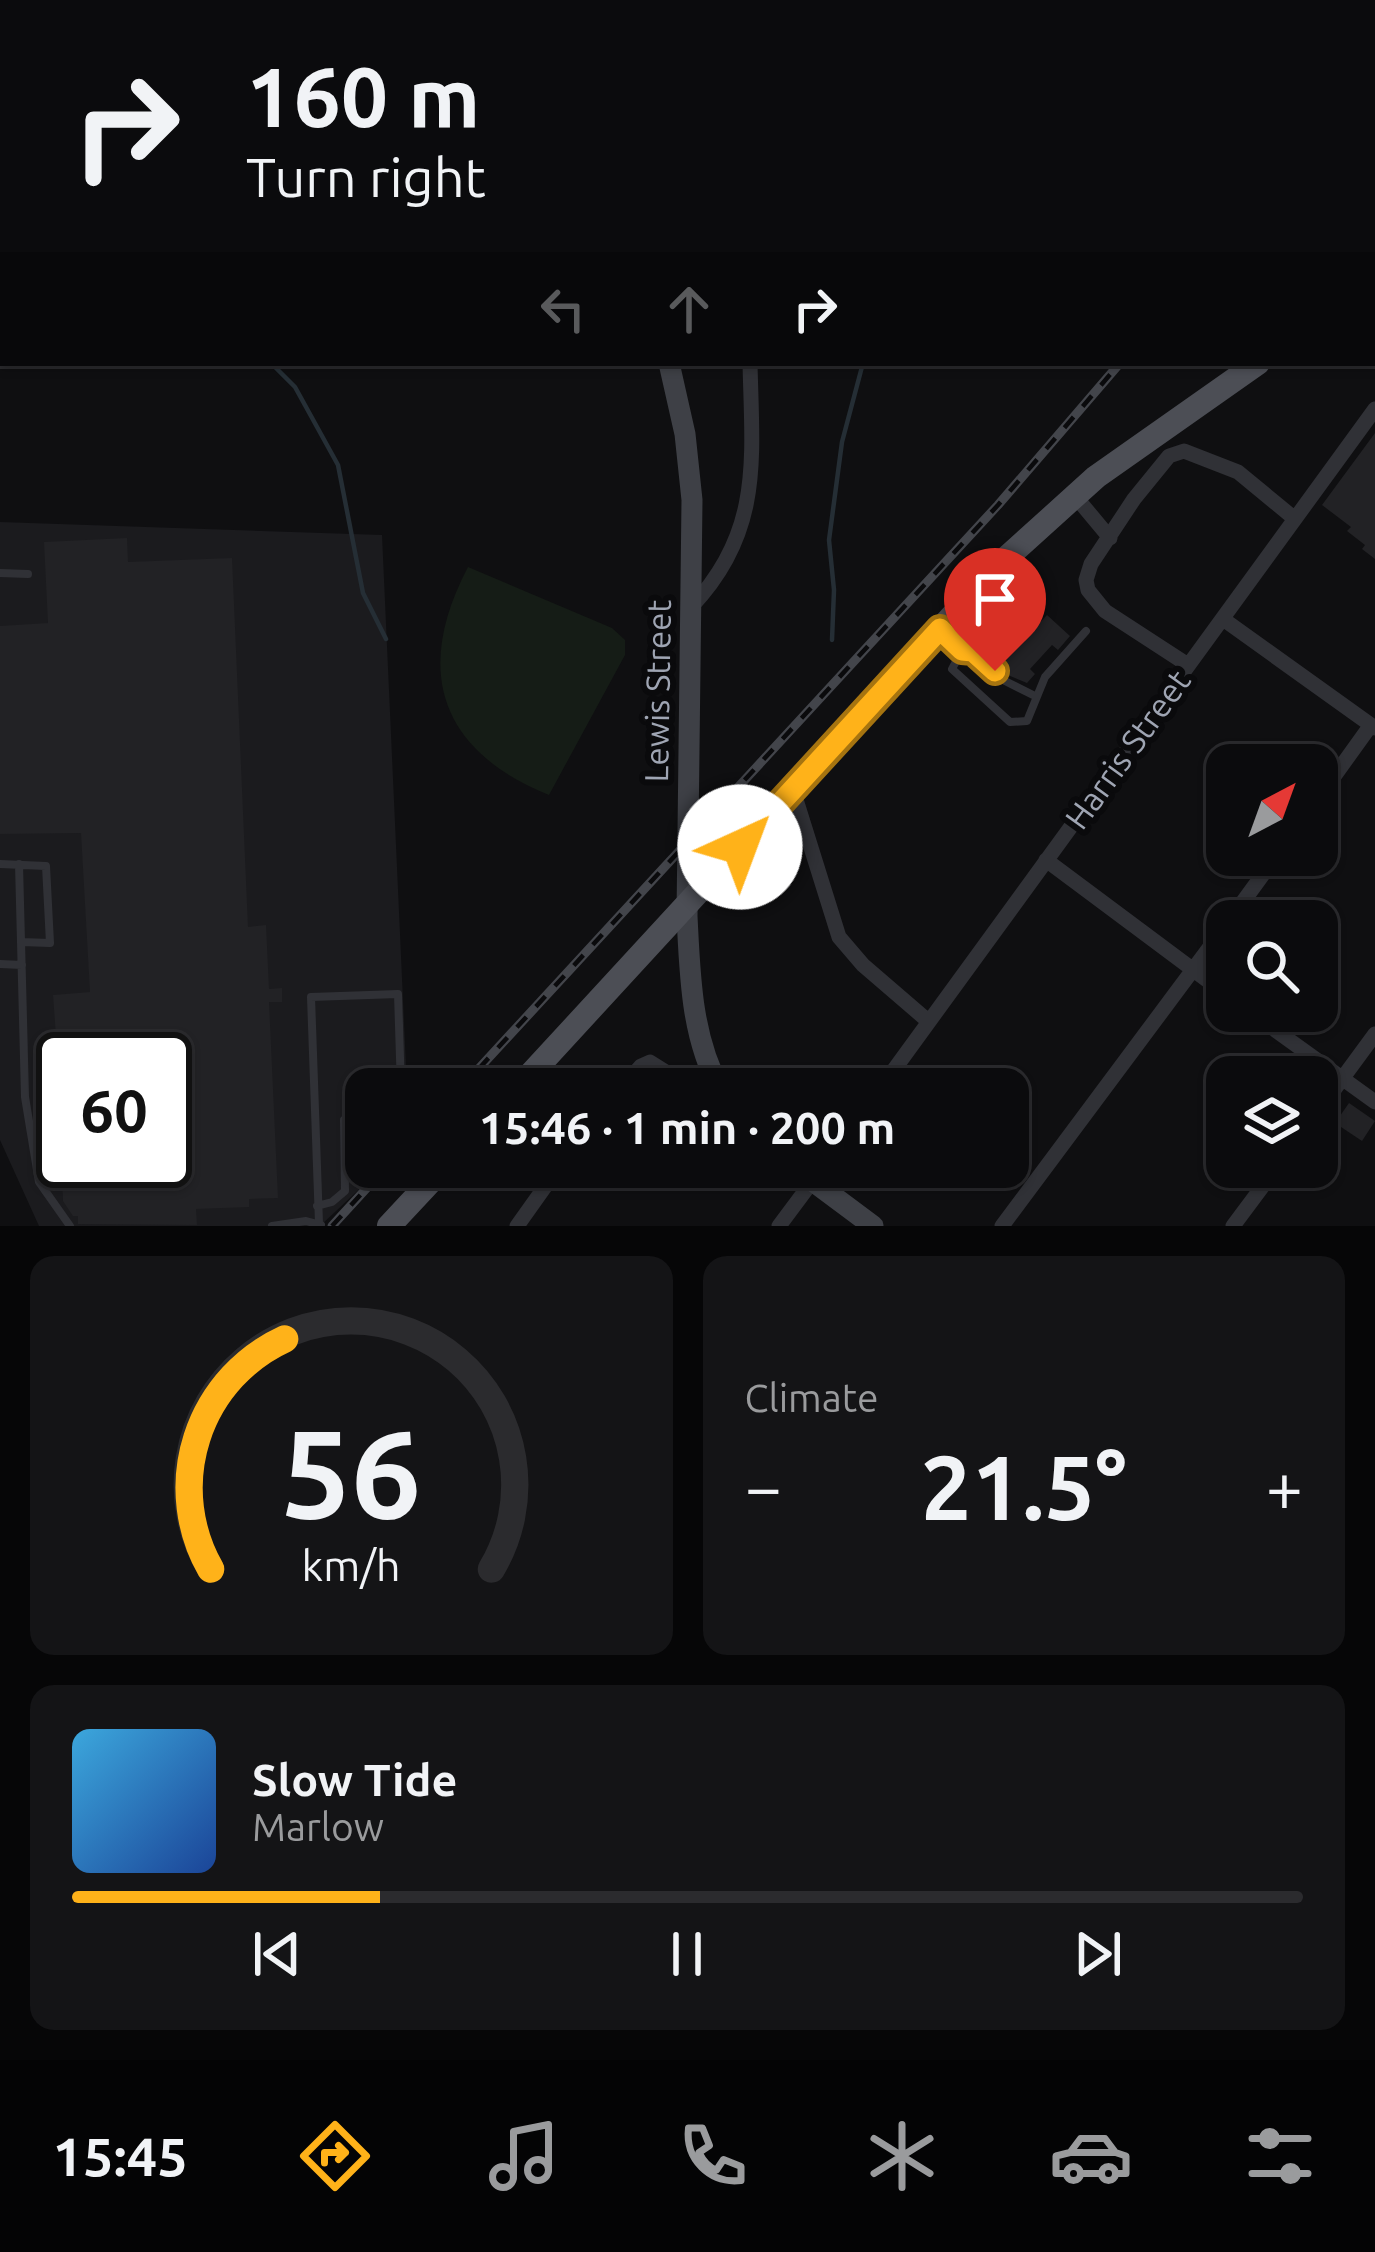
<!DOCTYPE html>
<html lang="en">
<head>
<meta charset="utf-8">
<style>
  body { margin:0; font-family:Ubuntu,sans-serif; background:#141416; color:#f1f3f6; height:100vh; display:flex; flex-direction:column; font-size:45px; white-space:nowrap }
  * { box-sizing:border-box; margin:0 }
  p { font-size:39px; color:#9a9b9d }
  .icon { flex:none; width:66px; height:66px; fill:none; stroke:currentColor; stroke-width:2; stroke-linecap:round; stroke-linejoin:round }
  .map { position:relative; height:1226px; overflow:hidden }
  .drawer { display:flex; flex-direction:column; gap:30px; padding:30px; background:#060607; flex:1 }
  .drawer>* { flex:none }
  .top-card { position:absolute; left:0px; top:0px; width:1377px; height:366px; box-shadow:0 3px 9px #0004,0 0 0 3px #2b2b2e; background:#0b0b0d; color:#f1f3f6; overflow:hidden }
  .needle { width:78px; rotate:41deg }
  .buttons { position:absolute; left:1206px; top:744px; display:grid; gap:24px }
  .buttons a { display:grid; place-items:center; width:132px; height:132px; border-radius:24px; background:#0b0b0d; box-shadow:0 3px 9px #0004,0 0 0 3px #2b2b2e; font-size:60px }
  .speed { position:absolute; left:36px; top:1032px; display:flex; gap:24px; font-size:60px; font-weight:700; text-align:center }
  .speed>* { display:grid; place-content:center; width:156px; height:156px; border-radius:50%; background:#0b0b0d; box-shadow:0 3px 9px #0004,0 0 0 3px #2b2b2e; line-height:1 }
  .speed .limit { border:6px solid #111; border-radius:18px; background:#fff; color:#111 }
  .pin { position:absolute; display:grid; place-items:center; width:102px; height:102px; color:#fff; margin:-123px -51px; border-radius:50% 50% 50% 0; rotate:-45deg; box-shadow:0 0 12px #0007 }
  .pin .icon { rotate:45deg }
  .me { position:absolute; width:132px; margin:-66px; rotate:43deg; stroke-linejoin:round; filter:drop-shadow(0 0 9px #0008) }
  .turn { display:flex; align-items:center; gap:42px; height:252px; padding:0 48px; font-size:54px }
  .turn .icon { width:156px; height:156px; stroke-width:2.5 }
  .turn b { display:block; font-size:84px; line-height:102px }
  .lanes { display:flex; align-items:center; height:114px; padding:0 48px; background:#0003; justify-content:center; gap:60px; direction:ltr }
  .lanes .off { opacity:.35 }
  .big { font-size:90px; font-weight:700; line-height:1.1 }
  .drawer .card { flex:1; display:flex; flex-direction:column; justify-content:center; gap:18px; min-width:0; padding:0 42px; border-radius:24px; background:#141416 }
  .drawer .dial { align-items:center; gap:0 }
  .dial svg { height:312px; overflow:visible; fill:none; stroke:#2b2b2e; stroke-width:7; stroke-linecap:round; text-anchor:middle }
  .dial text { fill:#f1f3f6; stroke:none }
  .song { display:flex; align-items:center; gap:36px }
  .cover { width:144px; height:144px; border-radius:18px; background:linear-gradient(135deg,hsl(200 70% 55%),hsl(220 70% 35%)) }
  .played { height:12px; border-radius:6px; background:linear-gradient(90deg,#ffb219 25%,#2b2b2e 25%) }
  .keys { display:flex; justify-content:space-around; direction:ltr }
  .heat { display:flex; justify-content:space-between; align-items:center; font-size:66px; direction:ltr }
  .drawer .tiles { flex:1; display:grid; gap:30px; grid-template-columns:1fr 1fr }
  .card:last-child { grid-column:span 2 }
  .trip { position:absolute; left:345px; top:1068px; width:684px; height:120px; border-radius:24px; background:#0b0b0d; box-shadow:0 3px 9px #0004,0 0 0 3px #2b2b2e; font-weight:700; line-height:120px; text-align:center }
  .tab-bar { display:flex; height:192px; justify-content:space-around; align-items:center; background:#040405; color:#9a9b9d }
  .tab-bar .icon { width:84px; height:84px }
  .tab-bar .current { color:#ffb219 }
  .tab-bar b { font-size:54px; color:#f1f3f6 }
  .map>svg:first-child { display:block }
  .built { fill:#1b1b1e; fill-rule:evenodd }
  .green { fill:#151c16 }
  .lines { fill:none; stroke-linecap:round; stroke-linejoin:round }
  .stream { stroke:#252e35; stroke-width:4.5 }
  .building { fill:#222225; fill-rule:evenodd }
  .lane { stroke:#303136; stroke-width:8 }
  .street { stroke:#303136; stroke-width:15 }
  .secondary { stroke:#3e4046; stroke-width:21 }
  .primary { stroke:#4c4e55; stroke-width:24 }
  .rail-casing { stroke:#43454b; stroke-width:9 }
  .rail { stroke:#0a0a0c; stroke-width:4.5; stroke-dasharray:14; stroke-linecap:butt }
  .route-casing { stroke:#a67410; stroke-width:30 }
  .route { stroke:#ffb219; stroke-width:21 }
  .labels { text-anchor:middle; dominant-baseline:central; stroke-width:12; stroke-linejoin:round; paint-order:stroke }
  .street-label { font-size:33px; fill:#9fa5b3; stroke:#0a0a0c }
</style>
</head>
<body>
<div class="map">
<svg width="1375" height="1226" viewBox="0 0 1375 1226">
  <rect width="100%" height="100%" fill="#0f0f11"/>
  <path class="built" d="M0 522 382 535 407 1089H366V1167H383L320 1226H39L0 1140ZM63 1059H165V1161H63Z"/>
  <path class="green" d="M468 567 612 628 625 640V655L549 795C440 751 413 671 468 567Z"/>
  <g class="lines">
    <path class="stream" d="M1034 3 1036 0
      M0 112 3 113
      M271 363 295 387 338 465 363 593 386 639
      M832 640 834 590 829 540 842 442 863 363"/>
  </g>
  <path class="building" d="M1375 433V559L1362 549 1365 545 1347 531 1351 527 1322 505Z
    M127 538 128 562 232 558 248 927 266 925 269 989 282 988V1002H269L278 1198 249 1199V1207L196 1209 197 1225 78 1224V1216H73L63 1201 62 1172 48 1173 45 1120H51L49 1092 33 1093V1074H41L39 1037 56 1036 53 995 90 992 81 833 0 834V626L48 623 44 542ZM63 1059H165V1161H63Z
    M1047 615 1070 636 1058 650 1052 645 1030 669 1035 674 1027 683 1003 673 1001 665 1011 653 1003 646 1018 630 1026 637Z
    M1349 1103 1375 1121 1362 1141 1335 1123Z"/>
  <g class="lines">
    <path class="lane" d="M806 0V3
      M832 0V3
      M0 573 28 574
      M941 630 962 650 952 669 1010 722 1027 721 1045 677 1086 631
      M962 650 973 651 995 671
      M1005 681 1035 696
      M0 864 46 866 50 943 21 942
      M19 864 25 1097 39 1182 70 1226
      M0 964 22 965
      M317 1206 332 1202 345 1191 344 1120 366 1118
      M319 1223 311 997 398 994 401 1089
      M272 1226 306 1221 321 1225"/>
    <path class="street" d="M194 0 196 3
      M678 0 680 3
      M0 177 3 182
      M1075 496 1110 538
      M692 606C763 531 752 457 750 363
      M1223 619 1375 728
      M1188 665 1105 611 1088 590 1086 580 1091 564 1134 499 1169 456 1184 451 1238 472 1295 519
      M793 790 839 937 863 965 928 1021
      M1317 800 1371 725
      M1046 860 1227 995
      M1229 921 1277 855
      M1249 1011 1375 1102
      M621 1089 641 1066 650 1062 693 1089
      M880 1089 1375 409
      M1317 1113 1375 1034
      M517 1226 559 1167
      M779 1226 823 1167
      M1002 1226 1227 924
      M1233 1226 1277 1167"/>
    <path class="secondary" d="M496 0 497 3
      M414 3 417 0
      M0 216 3 214
      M669 363 685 434 692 500 687 916C690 975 691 1036 720 1089
      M794 1167 873 1226"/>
    <path class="primary" d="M1374 292H1375
      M517 1089 1003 561 1096 477 1258 363
      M389 1226 444 1167"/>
    <defs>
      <path id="rail" d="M1374 5 1375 3
        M460 1089 998 505 1120 363
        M332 1226 386 1167"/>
    </defs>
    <use href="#rail" class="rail-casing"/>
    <use href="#rail" class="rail"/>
  </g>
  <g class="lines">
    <defs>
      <path id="route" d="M740 847 940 629 962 650 973 651 995 671"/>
    </defs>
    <use href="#route" class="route-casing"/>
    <use href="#route" class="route"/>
  </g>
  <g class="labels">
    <g class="street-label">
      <text transform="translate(657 691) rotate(-89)">Lewis Street</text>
      <text transform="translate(1127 749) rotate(-54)">Harris Street</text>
    </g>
  </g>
</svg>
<div class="buttons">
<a><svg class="needle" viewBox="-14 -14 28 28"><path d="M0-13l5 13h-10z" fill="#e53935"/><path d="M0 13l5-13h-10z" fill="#9a9b9d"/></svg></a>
<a><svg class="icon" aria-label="search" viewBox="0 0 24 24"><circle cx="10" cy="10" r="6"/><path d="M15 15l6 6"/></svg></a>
<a><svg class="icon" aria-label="layers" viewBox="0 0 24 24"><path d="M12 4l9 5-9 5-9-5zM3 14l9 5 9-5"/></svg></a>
</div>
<div class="speed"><div class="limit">60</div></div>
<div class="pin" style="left:995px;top:671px;background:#d93025"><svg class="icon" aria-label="arrive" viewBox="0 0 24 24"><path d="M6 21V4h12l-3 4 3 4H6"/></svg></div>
<svg class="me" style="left:740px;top:847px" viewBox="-20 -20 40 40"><circle r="19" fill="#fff"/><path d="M0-13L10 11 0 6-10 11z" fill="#ffb219"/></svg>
<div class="trip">15:46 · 1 min · 200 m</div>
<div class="top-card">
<div class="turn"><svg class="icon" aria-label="right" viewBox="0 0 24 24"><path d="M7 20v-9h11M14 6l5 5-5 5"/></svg><div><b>160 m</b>Turn right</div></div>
<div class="lanes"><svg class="icon off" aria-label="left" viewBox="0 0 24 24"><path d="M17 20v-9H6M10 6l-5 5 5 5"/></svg><svg class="icon off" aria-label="ahead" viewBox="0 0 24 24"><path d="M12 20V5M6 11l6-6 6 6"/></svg><svg class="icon" aria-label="right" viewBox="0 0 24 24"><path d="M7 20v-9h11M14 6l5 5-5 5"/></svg></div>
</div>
</div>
<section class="drawer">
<div class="tiles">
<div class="card dial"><svg viewBox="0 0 100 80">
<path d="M14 69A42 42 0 1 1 86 69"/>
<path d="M14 69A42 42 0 0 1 33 10" stroke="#ffb219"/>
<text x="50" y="56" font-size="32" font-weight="700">56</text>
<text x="50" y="72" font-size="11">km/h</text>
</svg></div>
<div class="card"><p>Climate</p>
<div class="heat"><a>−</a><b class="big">21.5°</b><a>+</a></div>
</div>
<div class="card">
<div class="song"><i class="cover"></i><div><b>Slow Tide</b><p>Marlow</p></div></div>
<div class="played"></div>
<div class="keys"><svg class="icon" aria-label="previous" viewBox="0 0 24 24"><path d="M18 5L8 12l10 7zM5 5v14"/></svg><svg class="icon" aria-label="pause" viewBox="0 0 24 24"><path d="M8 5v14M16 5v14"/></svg><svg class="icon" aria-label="next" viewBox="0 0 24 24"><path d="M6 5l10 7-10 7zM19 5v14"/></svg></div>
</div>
</div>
</section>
<nav class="tab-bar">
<b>15:45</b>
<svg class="icon current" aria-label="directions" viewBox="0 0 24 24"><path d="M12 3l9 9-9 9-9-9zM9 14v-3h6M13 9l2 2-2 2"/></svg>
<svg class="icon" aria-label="music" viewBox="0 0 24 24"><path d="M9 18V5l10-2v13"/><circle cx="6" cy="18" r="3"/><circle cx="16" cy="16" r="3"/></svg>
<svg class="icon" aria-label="phone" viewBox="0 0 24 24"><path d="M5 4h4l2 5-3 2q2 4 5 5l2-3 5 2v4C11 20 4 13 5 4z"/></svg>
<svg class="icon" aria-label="climate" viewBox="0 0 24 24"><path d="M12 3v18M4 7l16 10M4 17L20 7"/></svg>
<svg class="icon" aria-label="car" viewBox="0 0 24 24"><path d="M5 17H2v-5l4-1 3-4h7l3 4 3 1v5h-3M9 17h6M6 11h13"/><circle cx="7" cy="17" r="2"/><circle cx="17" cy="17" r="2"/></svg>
<svg class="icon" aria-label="filters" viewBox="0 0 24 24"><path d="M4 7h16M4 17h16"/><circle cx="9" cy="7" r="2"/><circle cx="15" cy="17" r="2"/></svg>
</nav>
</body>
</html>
